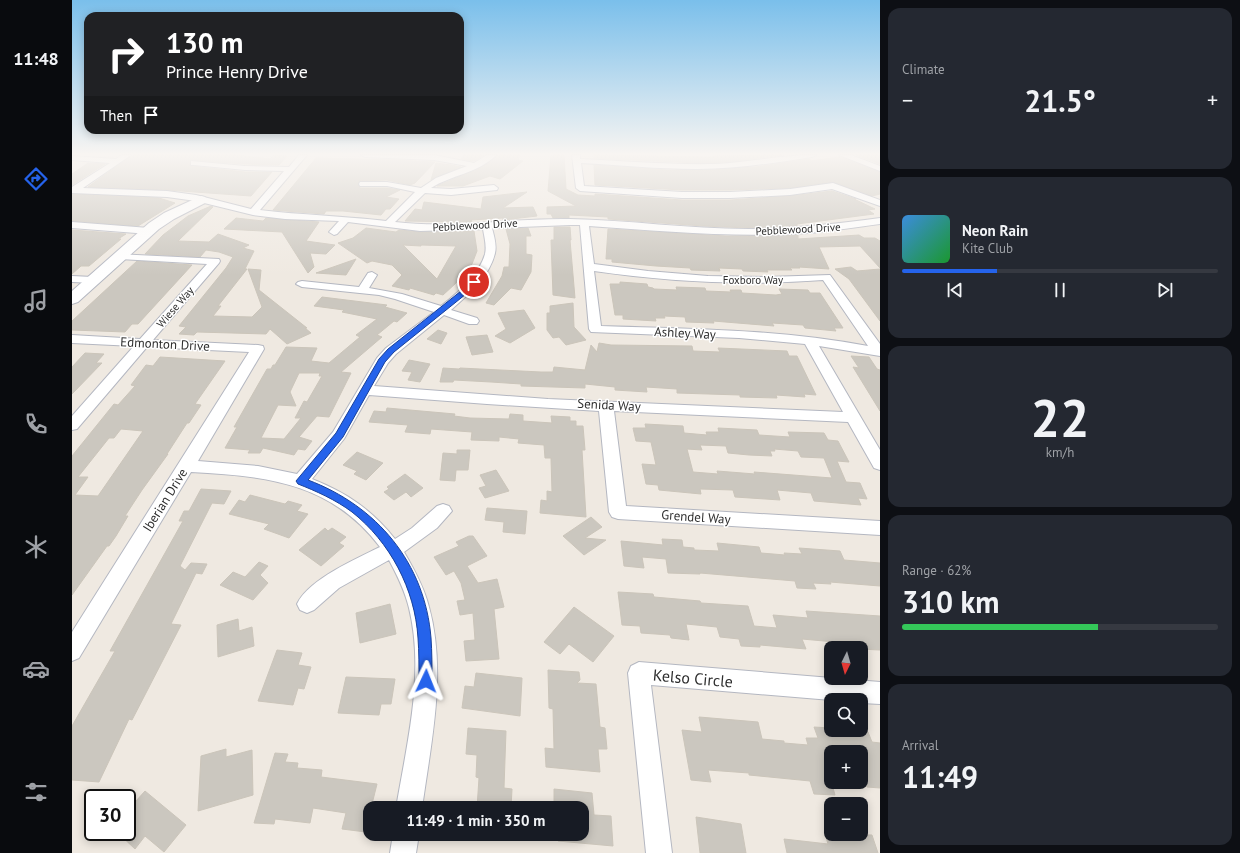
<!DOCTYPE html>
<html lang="en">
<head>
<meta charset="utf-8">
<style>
  body { margin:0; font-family:"PT Sans",sans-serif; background:#242831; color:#f1f3f6; height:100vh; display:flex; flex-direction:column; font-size:15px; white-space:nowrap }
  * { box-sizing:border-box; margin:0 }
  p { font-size:13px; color:#9ea1a6 }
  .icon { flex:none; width:22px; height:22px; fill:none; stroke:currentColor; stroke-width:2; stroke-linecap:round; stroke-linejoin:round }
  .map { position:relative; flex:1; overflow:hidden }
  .details { display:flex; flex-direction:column; gap:8px; padding:8px; background:#0d0f14; width:360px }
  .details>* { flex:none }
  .banner { position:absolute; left:12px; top:12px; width:380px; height:122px; border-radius:12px; box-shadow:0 2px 10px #0003; background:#202124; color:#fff; overflow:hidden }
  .needle { width:26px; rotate:185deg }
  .tools { position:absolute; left:752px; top:641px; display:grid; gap:8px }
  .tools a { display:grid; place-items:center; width:44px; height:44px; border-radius:8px; background:#171b24; box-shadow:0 2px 10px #0003; font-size:20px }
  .speed { position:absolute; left:12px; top:789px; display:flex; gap:8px; font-size:20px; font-weight:700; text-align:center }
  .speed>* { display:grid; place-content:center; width:52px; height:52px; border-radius:50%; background:#171b24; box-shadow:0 2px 10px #0003; line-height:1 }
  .speed .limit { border:2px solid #111; border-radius:6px; background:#fff; color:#111 }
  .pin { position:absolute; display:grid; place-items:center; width:34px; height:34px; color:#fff; margin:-17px; border:2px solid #fff; border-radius:50%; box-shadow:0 1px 4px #0007 }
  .me { position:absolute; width:44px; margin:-22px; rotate:2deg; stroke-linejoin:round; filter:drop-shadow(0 0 3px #0008) }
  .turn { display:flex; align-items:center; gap:14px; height:84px; padding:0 16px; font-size:18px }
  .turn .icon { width:52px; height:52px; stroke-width:2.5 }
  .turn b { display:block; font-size:28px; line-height:34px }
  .then { display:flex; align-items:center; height:38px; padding:0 16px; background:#0003; gap:8px; font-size:15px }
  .big { font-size:30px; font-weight:800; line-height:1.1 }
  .details .card { flex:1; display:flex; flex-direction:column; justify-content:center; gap:6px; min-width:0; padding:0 14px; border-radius:12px; background:#242831 }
  .details .dial { align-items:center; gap:0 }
  .dial b { font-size:52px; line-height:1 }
  .song { display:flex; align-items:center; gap:12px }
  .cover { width:48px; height:48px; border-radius:6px; background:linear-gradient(135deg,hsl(210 70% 55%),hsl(130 70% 35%)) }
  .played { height:4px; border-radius:2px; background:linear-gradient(90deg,#2563eb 30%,#363941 30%) }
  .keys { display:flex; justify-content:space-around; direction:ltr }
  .heat { display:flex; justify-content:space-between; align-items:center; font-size:22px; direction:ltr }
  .charge { height:6px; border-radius:3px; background:linear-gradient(90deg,#34c759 62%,#363941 0) }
  .trip { position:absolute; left:291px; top:801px; width:226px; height:40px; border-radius:12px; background:#171b24; box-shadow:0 2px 10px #0003; font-weight:800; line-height:40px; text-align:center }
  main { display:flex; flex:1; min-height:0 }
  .tabs { display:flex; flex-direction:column; width:72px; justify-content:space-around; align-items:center; background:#090b0e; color:#9ea1a6 }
  .tabs .icon { width:28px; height:28px }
  .tabs .active { color:#2563eb }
  .tabs b { font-size:18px; color:#f1f3f6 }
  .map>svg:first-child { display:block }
  .building { fill:#cbc7bf; stroke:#cbc5ba; fill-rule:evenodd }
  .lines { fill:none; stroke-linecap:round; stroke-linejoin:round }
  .street-casing { stroke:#b4b7c1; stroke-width:2 }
  .secondary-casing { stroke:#b4b7c1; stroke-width:2 }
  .street { fill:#fff; fill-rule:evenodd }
  .secondary { fill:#fff; fill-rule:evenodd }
  .route { fill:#2563eb; stroke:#184099 }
  .labels { text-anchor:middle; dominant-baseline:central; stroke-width:3; stroke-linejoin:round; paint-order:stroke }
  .far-street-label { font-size:11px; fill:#2e2e2e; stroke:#fff }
  .street-label { font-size:13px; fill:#2e2e2e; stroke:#fff }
  .near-street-label { font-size:16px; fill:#2e2e2e; stroke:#fff }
</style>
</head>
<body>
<main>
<nav class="tabs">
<b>11:48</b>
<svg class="icon active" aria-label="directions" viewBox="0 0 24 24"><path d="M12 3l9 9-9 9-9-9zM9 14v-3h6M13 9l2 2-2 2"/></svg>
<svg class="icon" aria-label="music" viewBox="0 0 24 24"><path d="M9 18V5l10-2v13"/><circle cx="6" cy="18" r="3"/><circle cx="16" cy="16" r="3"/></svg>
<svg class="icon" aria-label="phone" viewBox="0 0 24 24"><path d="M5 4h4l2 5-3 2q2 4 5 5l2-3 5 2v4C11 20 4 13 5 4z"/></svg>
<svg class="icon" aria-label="climate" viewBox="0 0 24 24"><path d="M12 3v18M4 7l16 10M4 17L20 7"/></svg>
<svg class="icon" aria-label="car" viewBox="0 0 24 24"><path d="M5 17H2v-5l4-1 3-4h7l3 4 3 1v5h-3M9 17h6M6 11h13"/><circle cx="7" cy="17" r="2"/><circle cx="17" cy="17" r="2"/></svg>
<svg class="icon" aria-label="filters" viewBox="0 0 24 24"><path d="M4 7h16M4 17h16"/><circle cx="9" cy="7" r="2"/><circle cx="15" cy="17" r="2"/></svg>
</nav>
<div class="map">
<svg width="808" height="853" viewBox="0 0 808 853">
  <rect width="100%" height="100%" fill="#efe9e1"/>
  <path class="building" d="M60 155H165L198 159 202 155 215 156 207 165 173 164 118 160V165L119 166 173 172H200L179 196 95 190 16 187Z
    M392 155H412L402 161 389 159Z
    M425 155H448L446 160 451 161 428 179 418 176 391 186H365L410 167Z
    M479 155H492L494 189 506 195 523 196V194L610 200H658L718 196 760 191 784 199H782L803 209 796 210 802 214 725 224V226L676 228 631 226 536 219V217L497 215V218H481L479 214H475V207L504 206 476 191Z
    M522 155 642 157 641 156 712 155 656 162 626 163 522 158Z
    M784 155H808V164Z
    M768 157 808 172V194L800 196 761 182 718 188 658 190H610L523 185 522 165 596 170H640L683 167 738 159V161Z
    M244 158 321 160 363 162 343 183 338 185 315 180 287 181 286 185 288 188H315L328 190 314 197 327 199 318 209H314L309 215 271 211H254L252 214 201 210Z
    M16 163 33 164 0 185V174Z
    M364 163 379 165 389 167 359 180Z
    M455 192 431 208 461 207 465 216 431 220V218L399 220 400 222H388L333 221 343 209 350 210 352 202 409 209 411 197Z
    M0 194 87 198 103 203 66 226 0 221Z
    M139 206 141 207 106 241 137 242 146 234 177 245 171 248 182 251 173 269H175L146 306H149L141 316 180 317 190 307 176 269 189 270 187 290 235 328H233L239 333 215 344 198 329 194 334 125 332 122 335 107 334 114 327 107 326 154 268 161 257 147 252 134 250 128 257 73 254 91 235 116 216Z
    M164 218 191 221 194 218 247 222 234 241 263 245 254 254 238 253 242 267 236 273 210 232 152 229Z
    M482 227H498L499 240H498L503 298 481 295 479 240H482Z
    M294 228 324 232 327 230 348 232 402 231 405 251 400 264 383 284 371 295 364 293 362 295 338 288 337 290 320 286 330 275 320 265 300 261 295 263 266 243 281 238ZM331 245 349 246V245L384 246 365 279Z
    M456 228 459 236H454V254L460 255 459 272 449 290 439 288 422 305 414 303 430 276 432 267H437L438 244 434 229Z
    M536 229 654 236 726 235V239L787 235 792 238H803L808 241V268L788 246 747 247 757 269 727 267 728 268H718L720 270H695L696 272 671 271 670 269 647 268 648 271 619 270 618 268 584 266 540 262V259H534Z
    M0 230 54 234 46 239H49L17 266H9L0 274Z
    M284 259 274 275 244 273Z
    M65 261 120 265 66 324H60L53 332 0 330V321Z
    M779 267 785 271 808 269V321L777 279 763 269Z
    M548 282 575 284 576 287 581 288 582 289 605 290 604 287 633 288 634 291 659 292 658 290H669L670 293 704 295 710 294 707 289 736 290 738 293H748L771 328H762L764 331 733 328 731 325 700 323 702 326 641 321 642 323 614 322 613 317 592 316 593 318H583L584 321 551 319V315H543L538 284H548Z
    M250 297 315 305 313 307 335 313 325 322 322 321 305 335 310 337 269 372 279 373 257 417 245 416 227 437 240 441 233 450 226 449 222 455 191 448 188 453H176L178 450 153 448 165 427H162L195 369H199L201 365H203L214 347 245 348 239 361 257 363 288 337 284 335 305 319 270 312 272 310 242 306ZM227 373H248L247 376H250L235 402 232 401 223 418H229L212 439 189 438 206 405 224 406 218 392Z
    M501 303 502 327 514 340 494 345 487 337 481 338 475 330V313H478V306Z
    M452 310 463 328 438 343 423 336 434 329 426 313Z
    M366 330 375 333 369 344 355 339Z
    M415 335 421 352 400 355 394 337Z
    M527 343 539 345 620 346 621 351 648 352 646 348 715 351 717 356H725L744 395 732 394 733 397 704 395 705 398 668 397V395L605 393V389L574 387 575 392 543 390V387L513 384V388L449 386V384L419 382 382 380 381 382H368L371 368 387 369 388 368 469 372H481L482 367 513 370 519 345 525 352Z
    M13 353 32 354 24 363H30L0 394V367Z
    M779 356 797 357 805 369 808 370V411L781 367 787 368Z
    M88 357 153 361 123 404 129 405 117 423H115L95 454H96L70 490 53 516H56L44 536 37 546H35L0 595V456L42 404 46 405 63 386 59 385 74 365 81 366ZM49 429 71 431 26 496 3 495 16 477H6L37 438H42Z
    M337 360 358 364 348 382 336 380 340 372 330 371Z
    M315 408 383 414 382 416 398 418 437 419 438 414 451 415V421L480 423 479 416 498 417V421H504V426H511L513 450H510L514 517 468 513 469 500 475 501V491L480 492 479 458H473L472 445 446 443 447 439 427 437V441L399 440 400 432 359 429 358 434 333 432 336 425 297 422 302 411 314 412Z
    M573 424 611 426 612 433 635 435 634 432H647L646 428 685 430 687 435 718 437 716 432 752 433 756 440 766 441 777 462 765 461 774 482 788 483 795 499 786 498 789 505 742 501 739 493 705 490 708 500 663 497 661 490 628 489 629 494 587 490 586 485 574 484 570 464 584 465 579 442 564 441 561 428H574ZM628 445 654 446 656 453 677 455 700 456 698 451H703L702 449 726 451 729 457 752 458 760 478 682 472 683 474 645 471 646 474 621 472 615 449 630 450Z
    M385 450H398L396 470H384L383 481 368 480 371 453 385 454Z
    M285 452 311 463 294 480 282 474 285 471 271 465Z
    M424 470 437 491 413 498 407 488 414 486 408 475Z
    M333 474 351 488 339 497 334 492 322 500 312 492 317 489 315 487Z
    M129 489 159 491 152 504 140 503 108 566 113 570 119 563 135 564 130 574 124 573 99 624 109 625 60 720 57 719 27 782 0 780V726L43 651H38L111 521H107L112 511H117Z
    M178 495 213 504 216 501 230 505 225 511 236 514 217 538 192 529 197 524 157 514 167 500 173 502Z
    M415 508 455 511 453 534 431 532 432 522 413 520Z
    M519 517 530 527 513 538 534 540 512 555 491 536Z
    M253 528 256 531 260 528 274 537 267 543 272 546 249 566 227 550Z
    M397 536H401L415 556 395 566 406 583 425 579 432 607 422 609 427 659 394 661 392 641 403 640 401 613 388 615 385 601 393 600 389 583 382 571 374 575 362 557 387 546 384 542Z
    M590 539 610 540 611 547 622 548V550L647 551 645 543 687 547 689 553 713 555 712 553 730 554 727 548 768 551 772 560 808 563V586L758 582 759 584 741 583 744 589 725 588 723 581 628 573V574L596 573 594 559 570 557 572 568 552 566 549 541 591 545Z
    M187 562 196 566 188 575 196 583 181 600 148 585 161 572 173 577Z
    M546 592 581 594 582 597 628 601 629 603 676 606 682 626 705 628 701 615 736 618 734 611 808 616V650L766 648 763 642 730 639 734 649 688 645V647L669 646 667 639 648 637 645 627 614 624 617 640 599 638 598 635 569 633 568 626 550 625Z
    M318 604 324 634 288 643 284 613Z
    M502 607 542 636 521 662 497 644 488 654 472 642Z
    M166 619 167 631 180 627 182 646 146 657 145 625Z
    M205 650 230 653 226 665 239 667 232 689 226 688 221 705 186 701Z
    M476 670 507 672 508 680 505 683 524 684 528 727 533 728 535 749H526L528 772 474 767 473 748 482 749 481 709 477 708Z
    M404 673 450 678 448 716 390 708 393 686 402 687Z
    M274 677 323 679 319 704H309L307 715 266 713Z
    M627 717 686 722 690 739 712 741V743L736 745 734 738H746L742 727 759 728V730L796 732 800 742 808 743V788L795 787 789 771V752H759V781L763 795 742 794 738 781 677 775V773L636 770 639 782 619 780 610 730 630 732Z
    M396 728 434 731 432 788 440 789 439 808H405L407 778 404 777 405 755 394 754Z
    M154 749V757L180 750 181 795 126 811 129 756Z
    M203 753 216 754 213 762 226 763 225 768 250 770 249 777 305 784 299 808H298L294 832 270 829 274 813 241 808 238 823 203 819 202 824 182 823Z
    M482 789 520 793 522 815 539 816 541 846 486 841 487 834H510V808H482Z
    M73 791 114 825 92 852 73 836 63 849 45 832H55V811Z
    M624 817 669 824 674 853H628Z
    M753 834 800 835 806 853H715L712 839 756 844Z"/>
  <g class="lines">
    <defs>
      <path id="street" d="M50 155H59L11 188 95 191 124 195 179 209 212 171 173 170 122 165H119V161L173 166 217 167 227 155H235L188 210C229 215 272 216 314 221L343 192 315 186H288L287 184 288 182H315L349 188 364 178 395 166 362 160 293 157 289 155H362L402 163 415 155H424C407 173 379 175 359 188L379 189 422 185 426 188 425 190 379 195 353 193 323 222C381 229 439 218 498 219 557 220 616 229 676 229 720 229 764 224 808 218V224C784 227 760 231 736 233 663 238 590 231 517 226L522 264 576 271 636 276 695 277 758 275 808 344V356L747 346 808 450V470L802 468 776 422 542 411 554 506 808 521V535L546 519 540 517 537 512 527 411 415 404 297 395 272 439 240 479C275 493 299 509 323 539L340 528 365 506 371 504 377 506 380 511 365 528 332 552C342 569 352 587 357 607 375 672 359 743 350 808H324C335 743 353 673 337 608 333 591 325 575 317 560L267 588 242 610 235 613 228 610 225 604C237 579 284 559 308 547 259 482 194 476 119 472L7 658 0 661V632L177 352 75 347 5 429 0 430V416L62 346 0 343V335L68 339 135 264 48 259 43 256 44 254 147 259 148 261 147 263 81 340 186 345 191 346 192 349 126 461 186 466 225 474 261 432 305 358 314 348 362 312 323 299 307 295 230 287 224 284 226 282 230 281 287 287 296 273 300 272 305 275 297 288 330 294 369 306C386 293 407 275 413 254 415 246 412 236 411 229L348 231 276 222 265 234 262 235 257 232 267 221 213 219 181 215 124 201 95 197 0 193V187L38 163 0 160V156L44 159ZM498 225H508L517 329 519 332 667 338 733 344 771 412 476 399 302 386 316 363 324 354 372 315 397 324H405L407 321 405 318 379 310C396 295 418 276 423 253 425 245 422 236 420 228ZM522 271C598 282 674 286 751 280L796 346C708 329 618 329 529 326Z
        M500 155H508V159C553 161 598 165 643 164 677 162 710 155 744 155L740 157C702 163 664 169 625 169 586 169 547 165 509 163L512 186 610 192H658L718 189 761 183 808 200V206L760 189 718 195 658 198H610L508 191 504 188Z
        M767 155H779L808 166V171Z
        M0 222 77 228 82 231 77 234 0 228Z
        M0 276 21 277 26 280 21 283 0 282Z
        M567 662 808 682V704L789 703V700H759L579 685 600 853H574L556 673 559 666Z
        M321 834H347L344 853H318Z"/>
      <path id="secondary" d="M129 196 133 197 135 200 133 203 102 219 87 229 6 302 0 304V291L77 223 92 213Z"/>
    </defs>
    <use href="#street" class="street-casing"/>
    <use href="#secondary" class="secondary-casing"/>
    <use href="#street" class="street"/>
    <use href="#secondary" class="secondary"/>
  </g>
  <linearGradient id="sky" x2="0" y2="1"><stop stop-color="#7abfeb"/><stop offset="0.56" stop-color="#f8f5f2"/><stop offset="1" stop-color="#f8f5f2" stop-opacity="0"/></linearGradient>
  <rect width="808" height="275" fill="url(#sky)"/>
  <path class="route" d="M400 280 406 282 394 294 322 352 313 362 271 437 236 480C305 506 353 563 359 638 360 652 360 666 360 681L358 685 354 687 349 685 347 681C347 666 347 652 346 638 343 589 318 542 280 512 264 500 244 491 226 484L224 481 264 433 307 359 316 349 389 291Z"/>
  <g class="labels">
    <g class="far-street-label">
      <text transform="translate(403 225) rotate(-3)">Pebblewood Drive</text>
      <text transform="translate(726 229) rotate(-3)">Pebblewood Drive</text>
      <text x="681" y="280">Foxboro Way</text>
      <text transform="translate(103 307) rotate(-49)">Wiese Way</text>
    </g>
    <g class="street-label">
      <text transform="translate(613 333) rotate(3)">Ashley Way</text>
      <text transform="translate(93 344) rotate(3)">Edmonton Drive</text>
      <text transform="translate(537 405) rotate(3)">Senida Way</text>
      <text transform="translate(93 500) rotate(-58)">Iberian Drive</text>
      <text transform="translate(624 517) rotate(4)">Grendel Way</text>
    </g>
    <g class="near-street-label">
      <text transform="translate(621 678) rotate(5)">Kelso Circle</text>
    </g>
  </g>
</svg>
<div class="tools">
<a><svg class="needle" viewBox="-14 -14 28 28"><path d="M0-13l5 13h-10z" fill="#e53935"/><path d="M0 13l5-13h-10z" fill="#9ea1a6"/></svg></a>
<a><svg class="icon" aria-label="search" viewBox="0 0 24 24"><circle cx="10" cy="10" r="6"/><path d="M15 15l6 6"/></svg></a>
<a>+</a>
<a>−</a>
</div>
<div class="speed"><div class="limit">30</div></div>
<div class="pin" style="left:402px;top:282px;background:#d93025"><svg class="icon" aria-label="arrive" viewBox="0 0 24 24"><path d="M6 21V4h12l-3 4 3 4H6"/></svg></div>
<svg class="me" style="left:354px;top:681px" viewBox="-20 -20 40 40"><path d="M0-17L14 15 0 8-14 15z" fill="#2563eb" stroke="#fff" stroke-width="4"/></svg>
<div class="trip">11:49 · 1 min · 350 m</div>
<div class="banner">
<div class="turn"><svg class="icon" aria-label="right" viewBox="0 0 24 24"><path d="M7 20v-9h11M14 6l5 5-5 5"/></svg><div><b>130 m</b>Prince Henry Drive</div></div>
<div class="then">Then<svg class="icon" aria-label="arrive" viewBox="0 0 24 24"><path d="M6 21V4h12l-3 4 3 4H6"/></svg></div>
</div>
</div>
<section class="details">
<div class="card"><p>Climate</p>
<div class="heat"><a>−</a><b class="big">21.5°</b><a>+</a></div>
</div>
<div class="card">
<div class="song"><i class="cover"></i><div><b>Neon Rain</b><p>Kite Club</p></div></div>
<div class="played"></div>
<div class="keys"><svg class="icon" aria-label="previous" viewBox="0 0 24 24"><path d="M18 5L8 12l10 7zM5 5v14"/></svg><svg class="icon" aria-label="pause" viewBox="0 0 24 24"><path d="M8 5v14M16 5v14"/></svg><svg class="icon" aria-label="next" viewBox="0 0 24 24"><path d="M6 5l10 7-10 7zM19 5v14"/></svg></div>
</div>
<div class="card dial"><b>22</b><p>km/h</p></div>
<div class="card"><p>Range · 62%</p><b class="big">310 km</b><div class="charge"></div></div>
<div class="card"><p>Arrival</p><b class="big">11:49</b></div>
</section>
</main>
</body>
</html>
